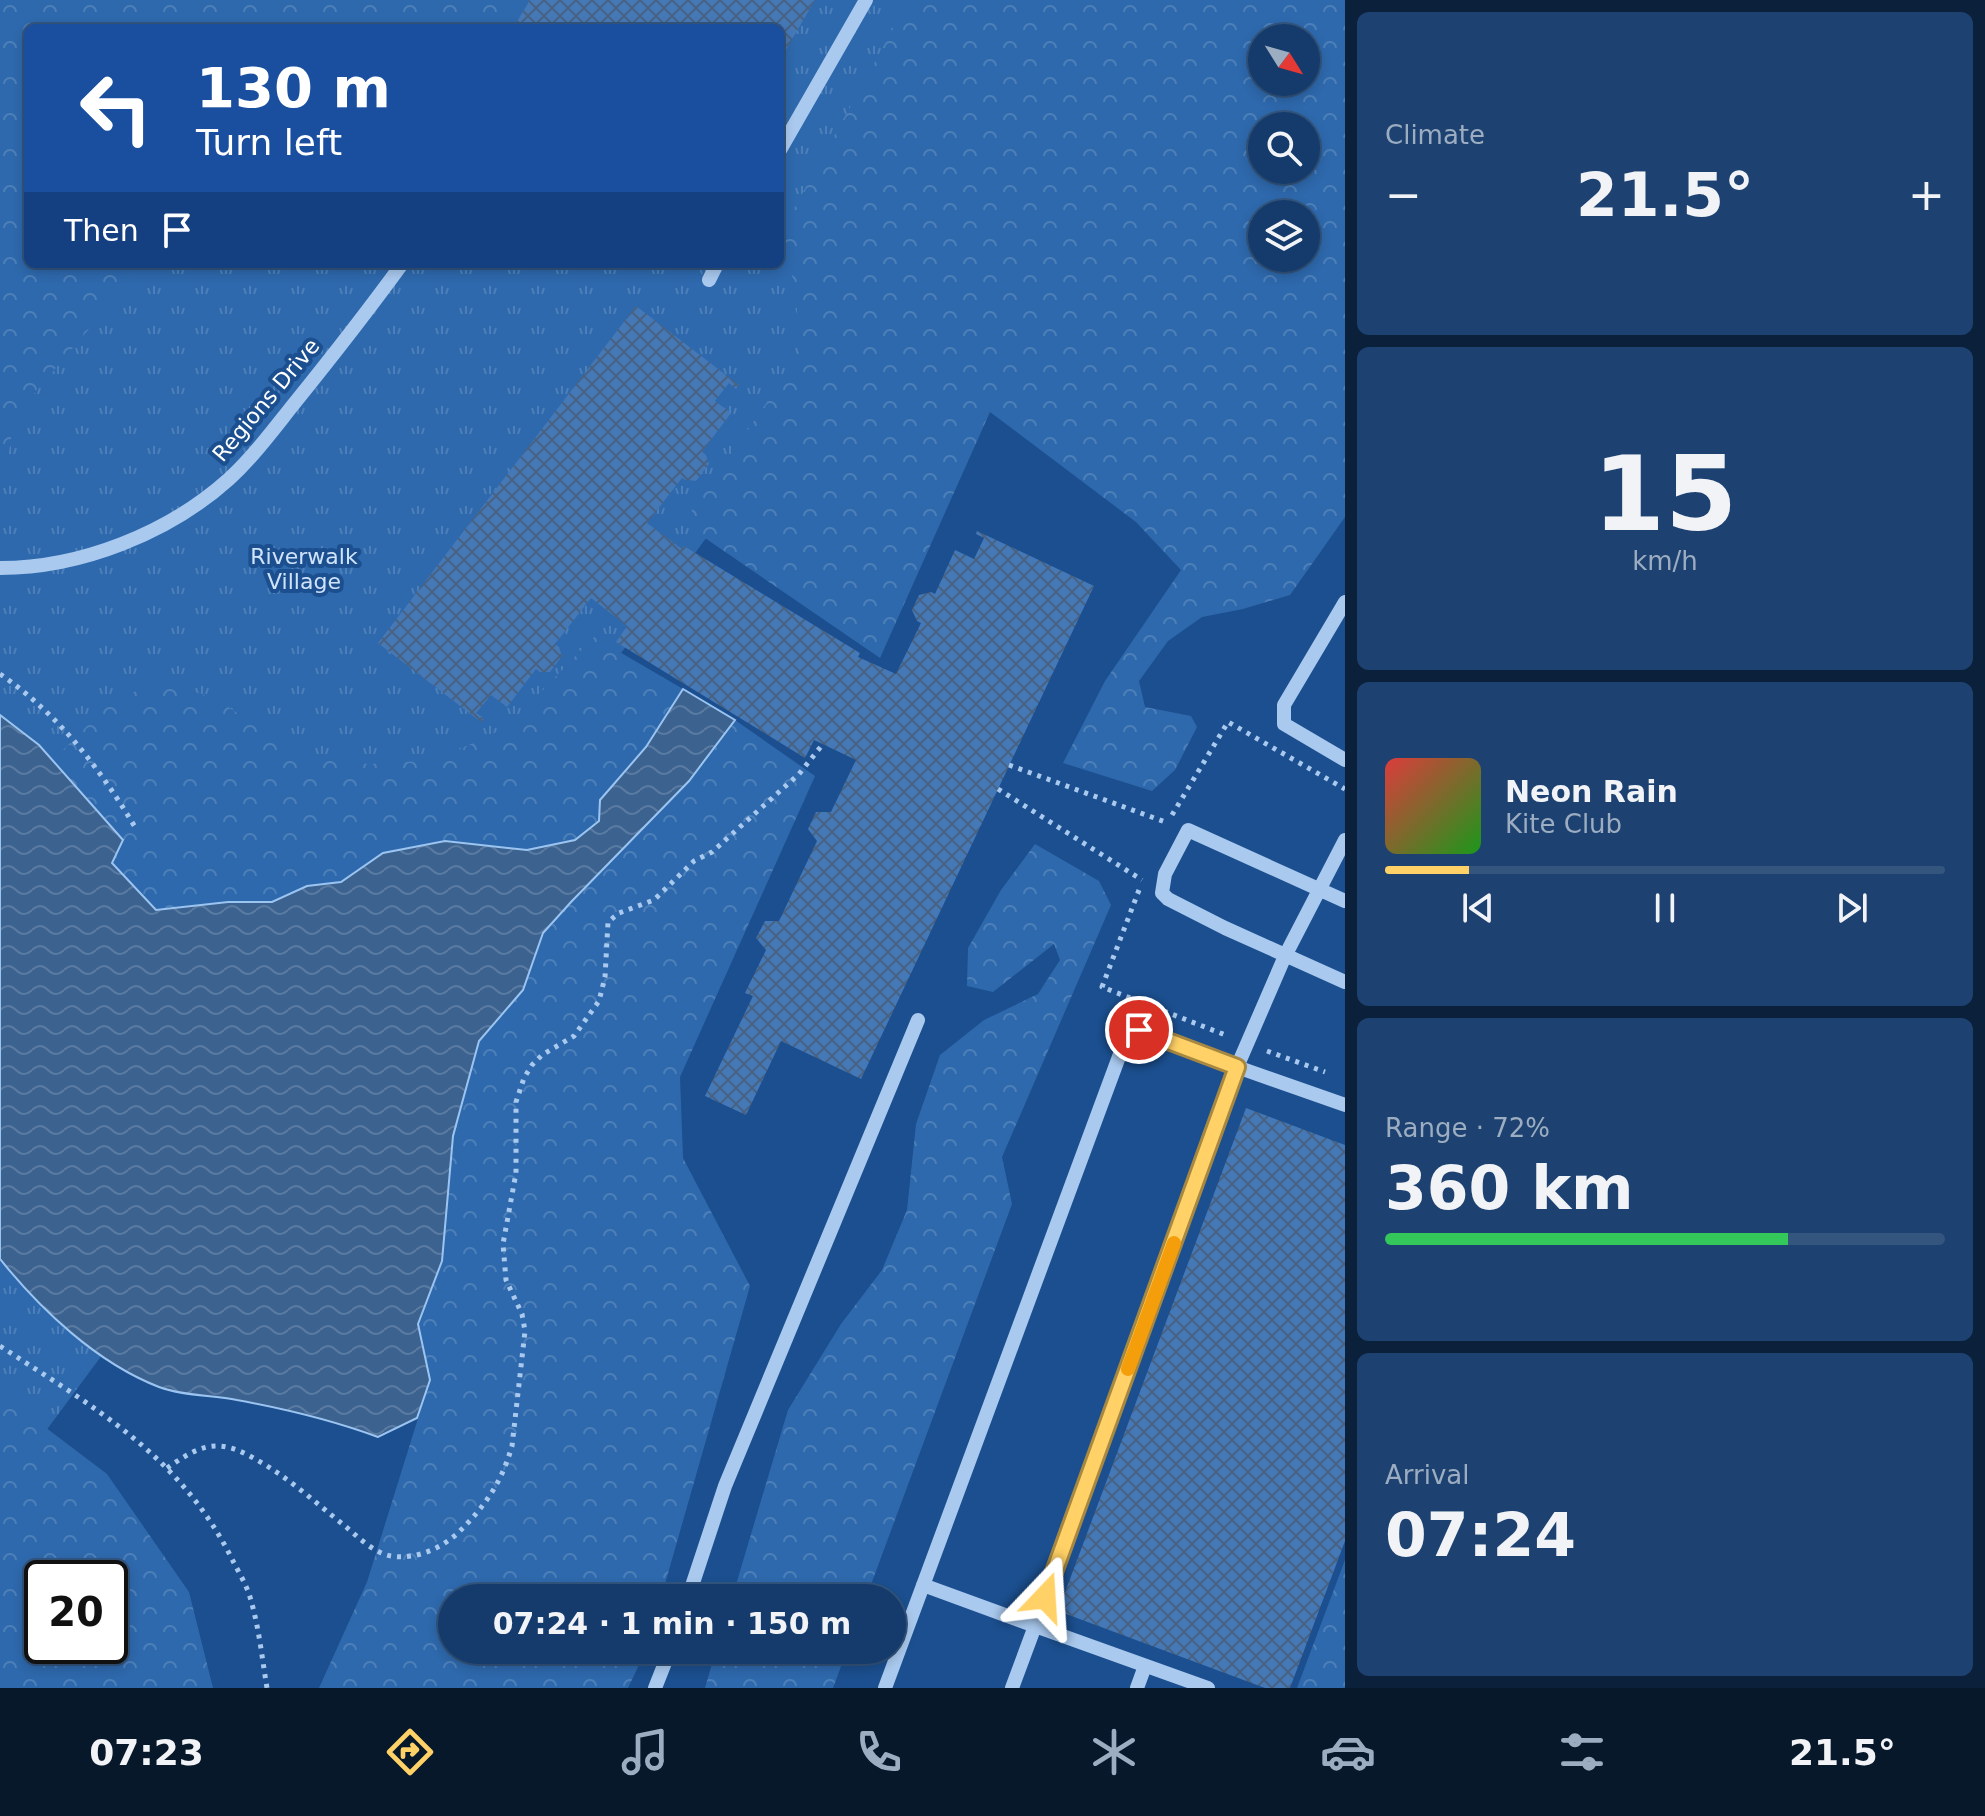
<!DOCTYPE html>
<html lang="en">
<head>
<meta charset="utf-8">
<style>
  body { margin:0; font-family:"DejaVu Sans",sans-serif; background:#1d4271; color:#f1f3f6; height:100vh; display:flex; flex-direction:column; font-size:30px; white-space:nowrap }
  * { box-sizing:border-box; margin:0 }
  p { font-size:26px; color:#9dadc1 }
  .icon { flex:none; width:44px; height:44px; fill:none; stroke:currentColor; stroke-width:2; stroke-linecap:round; stroke-linejoin:round }
  .map { position:relative; flex:1; overflow:hidden }
  .sheet { display:flex; flex-direction:column; gap:12px; padding:12px; background:#0b203b; width:640px }
  .sheet>* { flex:none }
  .hud { position:absolute; left:24px; top:24px; width:760px; height:244px; border-radius:12px; box-shadow:0 4px 12px #0003,0 0 0 2px #33557e; background:#1a4fa0; color:#fff; overflow:hidden }
  .needle { width:52px; rotate:127deg }
  .tools { position:absolute; left:1248px; top:24px; display:grid; gap:16px }
  .tools a { display:grid; place-items:center; width:72px; height:72px; border-radius:50%; background:#143b6b; box-shadow:0 4px 12px #0003,0 0 0 2px #33557e; font-size:40px }
  .speed { position:absolute; left:24px; top:1560px; display:flex; gap:16px; font-size:40px; font-weight:700; text-align:center }
  .speed>* { display:grid; place-content:center; width:104px; height:104px; border-radius:50%; background:#143b6b; box-shadow:0 4px 12px #0003,0 0 0 2px #33557e; line-height:1 }
  .speed .limit { border:4px solid #111; border-radius:12px; background:#fff; color:#111 }
  .pin { position:absolute; display:grid; place-items:center; width:68px; height:68px; color:#fff; margin:-34px; border:4px solid #fff; border-radius:50%; box-shadow:0 2px 8px #0007 }
  .me { position:absolute; width:88px; margin:-44px; rotate:20deg; stroke-linejoin:round; filter:drop-shadow(0 0 6px #0008) }
  .turn { display:flex; align-items:center; gap:28px; height:168px; padding:0 40px; font-size:36px }
  .turn .icon { width:104px; height:104px; stroke-width:2.5 }
  .turn b { display:block; font-size:56px; line-height:68px }
  .then { display:flex; align-items:center; height:76px; padding:0 40px; background:#0003; gap:16px; font-size:30px }
  .big { font-size:60px; font-weight:800; line-height:1.1 }
  .sheet .widget { flex:1; display:flex; flex-direction:column; justify-content:center; gap:12px; min-width:0; padding:0 28px; border-radius:12px; background:#1d4271 }
  .sheet .dial { align-items:center; gap:0 }
  .dial b { font-size:104px; line-height:1 }
  .song { display:flex; align-items:center; gap:24px }
  .cover { width:96px; height:96px; border-radius:12px; background:linear-gradient(135deg,hsl(0 70% 55%),hsl(120 70% 35%)) }
  .played { height:8px; border-radius:4px; background:linear-gradient(90deg,#ffd166 15%,#33557e 15%) }
  .keys { display:flex; justify-content:space-around; direction:ltr }
  .heat { display:flex; justify-content:space-between; align-items:center; font-size:44px; direction:ltr }
  .charge { height:12px; border-radius:6px; background:linear-gradient(90deg,#34c759 72%,#33557e 0) }
  .trip { position:absolute; left:438px; top:1584px; width:468px; height:80px; border-radius:40px; background:#143b6b; box-shadow:0 4px 12px #0003,0 0 0 2px #33557e; font-weight:800; line-height:80px; text-align:center }
  .menu { display:flex; height:128px; justify-content:space-around; align-items:center; background:#08182b; color:#9dadc1 }
  .menu .icon { width:56px; height:56px }
  .menu .active { color:#ffd166 }
  .menu b { font-size:36px; color:#f1f3f6 }
  main { display:flex; flex:1; min-height:0 }
  .map>svg:first-child { display:block }
  .grass { fill:url(#grass-tufts); fill-rule:evenodd }
  .forest { fill:url(#forest-crowns); fill-rule:evenodd }
  .water { fill:url(#water-waves); stroke:#9cc4f0; stroke-width:2 }
  .building { fill:url(#building-cross-hatch) }
  .lines { fill:none; stroke-linecap:round; stroke-linejoin:round }
  .path { stroke:#a9c9ee; stroke-width:5; stroke-dasharray:4 6; stroke-linecap:butt }
  .minor { stroke:#a9c9ee; stroke-width:14 }
  .route-casing { stroke:#a68842; stroke-width:20 }
  .route { stroke:#ffd166; stroke-width:14 }
  .slow { stroke:#f59e0b; stroke-width:14 }
  .labels { text-anchor:middle; dominant-baseline:central; stroke-width:8; stroke-linejoin:round; paint-order:stroke }
  .street-label { font-size:22px; fill:#fff; stroke:#1b4f8f }
  .park-label { font-size:22px; fill:#cfe3fa; stroke:#1b4f8f }
</style>
</head>
<body>
<main>
<div class="map">
<svg width="1345" height="1688" viewBox="0 0 1345 1688">
  <defs>
    <pattern id="grass-tufts" width="24" height="20" patternUnits="userSpaceOnUse" patternTransform="scale(2)"><rect width="24" height="20" fill="#2e69ad"/><path d="M3 7l-1-3M5 7V3M7 7l1-3M15 17l-1-3M17 17v-4M19 17l1-3" fill="none" stroke="#4d80b9"/></pattern>
    <pattern id="forest-crowns" width="20" height="18" patternUnits="userSpaceOnUse" patternTransform="scale(2)"><rect width="20" height="18" fill="#2e69ad"/><path d="M2 6a3 3 0 1 1 6 0M12 15a3 3 0 1 1 6 0" fill="none" stroke="#4d80b9"/></pattern>
    <pattern id="water-waves" width="16" height="10" patternUnits="userSpaceOnUse" patternTransform="scale(2)"><rect width="16" height="10" fill="#3c6290"/><path d="M0 5q4-4 8 0t8 0" fill="none" stroke="#597aa1"/></pattern>
    <pattern id="building-cross-hatch" width="8" height="8" patternUnits="userSpaceOnUse" patternTransform="scale(2)"><rect width="8" height="8" fill="#4478b7"/><path d="M0 0l8 8M0 8l8-8" fill="none" stroke="#486282"/></pattern>
  </defs>
  <rect width="100%" height="100%" fill="#1b4f8f"/>
  <path class="grass" d="M0 0H1104L0 1493ZM28 28H780V264H28Z"/>
  <path class="forest" d="M0 0H514L498 28H28V264H140L135 275 14 417 7 467 0 471Z
    M909 0H1345V517L1290 595 1243 609 1202 617 1168 641 1139 681 1145 707 1191 716 1197 727 1175 770 1152 791 1063 763 1105 681 1181 570 1136 522 990 412 880 658 683 523 799 356 796 290 780 234ZM1306 38V82H1262V38ZM1306 126V170H1262V126ZM1306 214V258H1262V214Z
    M594 637 683 689 599 821 575 840 527 850 445 841 383 853 341 883 307 886 272 902H228L155 910 112 862 53 760 109 704 161 679 221 702 292 751 368 764 437 760 507 727Z
    M735 720 815 776 680 1077 683 1158 750 1286 661 1598H452V1650H646L628 1688H319L367 1582 430 1380 418 1324 442 1261 453 1136 479 1041 523 990 543 934 571 902 689 781Z
    M1035 844 1099 881 1111 905 1002 1157 1012 1204 866 1598H732L788 1410 841 1324 882 1270 907 1210 916 1124 940 1055 984 1020 1038 994 1060 960 1054 944 993 992 967 986 968 948 1001 890Z
    M0 1393 107 1474 189 1592 213 1688H0ZM110 1578V1646H42V1578Z
    M1345 1560V1688H1297Z
    M716 1650H847L833 1688H705Z"/>
  <path class="water" d="M683 689 735 720 689 781 571 902 543 933 523 990 479 1041 453 1136 442 1261 418 1324 430 1380 417 1418 378 1437C332 1420 286 1409 237 1400 213 1395 182 1396 159 1387 97 1363 41 1310 0 1259V715L39 745 123 840 112 863 156 910 228 902H272L307 886 341 882 383 853 445 841 527 850 575 840 599 821 600 800 646 747Z"/>
  <path class="building" d="M530 0H815L780 60V28H513Z
    M636 306 739 385 736 389 729 383 715 401 731 413 702 452 706 455 709 464 696 481 686 480 682 478 647 523 682 549 684 546 860 653 858 657 896 674 921 623 917 621 912 610 919 595 931 592 935 594 955 550 974 559 984 538 976 534 977 531 1094 586 861 1079 781 1041 746 1115 705 1096 753 996 745 993 766 950 756 938 765 921H779L817 841 808 829 816 812H831L856 760 814 740 805 758 616 642 627 626 591 598 555 644 559 647 562 656 550 672H540L536 669 507 707 491 695 476 713 484 718 481 722 378 643Z
    M1246 1108 1345 1145V1541L1290 1688H1265L1058 1611Z"/>
  <g class="lines">
    <path class="path" d="M0 674C58 714 99 767 135 827
      M1009 765 1168 823
      M998 789 1142 880
      M1172 815 1228 722 1345 789
      M1139 890 1102 987 1228 1036
      M1267 1051 1325 1072
      M0 1346C93 1407 180 1455 232 1559 238 1571 246 1584 250 1597 259 1627 262 1658 267 1688
      M167 1468C182 1458 198 1446 217 1446 231 1446 245 1453 257 1460 289 1478 316 1503 345 1526 358 1537 374 1553 391 1556 415 1560 440 1549 458 1533 485 1506 501 1484 512 1446L525 1331 522 1314 506 1280 503 1244 516 1173V1102L524 1078 532 1065 542 1055 574 1036 599 1001 605 977 608 922 619 913 654 900 694 861 712 852 799 774 823 744"/>
    <path class="minor" d="M780 150 866 0
      M709 280 717 264
      M0 568C81 568 169 533 229 479 253 457 273 430 293 405 331 358 367 312 402 264
      M1345 602 1284 705V724L1345 760
      M1345 901 1188 830 1165 874 1162 893 1168 899 1225 928 1345 982
      M923 1585 1035 1626 1012 1688
      M688 1598 725 1486 918 1020
      M655 1688 670 1650
      M885 1688 1120 1054 1139 1030 1237 1067 1285 956 1345 840
      M1137 1688 1145 1666
      M1208 1688 1035 1626 1237 1067 1345 1105"/>
  </g>
  <g class="lines">
    <defs>
      <path id="route" d="M1045 1597 1237 1067 1139 1030"/>
    </defs>
    <use href="#route" class="route-casing"/>
    <use href="#route" class="route"/>
    <path class="slow" d="M1128 1369 1174 1243"/>
  </g>
  <g class="labels">
    <g class="street-label">
      <text transform="translate(266 400) rotate(-50)">Regions Drive</text>
    </g>
    <g class="park-label">
      <text x="304" y="556">Riverwalk<tspan x="304" dy="25">Village</tspan></text>
    </g>
  </g>
</svg>
<div class="tools">
<a><svg class="needle" viewBox="-14 -14 28 28"><path d="M0-13l5 13h-10z" fill="#e53935"/><path d="M0 13l5-13h-10z" fill="#9dadc1"/></svg></a>
<a><svg class="icon" aria-label="search" viewBox="0 0 24 24"><circle cx="10" cy="10" r="6"/><path d="M15 15l6 6"/></svg></a>
<a><svg class="icon" aria-label="layers" viewBox="0 0 24 24"><path d="M12 4l9 5-9 5-9-5zM3 14l9 5 9-5"/></svg></a>
</div>
<div class="speed"><div class="limit">20</div></div>
<div class="pin" style="left:1139px;top:1030px;background:#d93025"><svg class="icon" aria-label="arrive" viewBox="0 0 24 24"><path d="M6 21V4h12l-3 4 3 4H6"/></svg></div>
<svg class="me" style="left:1045px;top:1597px" viewBox="-20 -20 40 40"><path d="M0-17L14 15 0 8-14 15z" fill="#ffd166" stroke="#fff" stroke-width="4"/></svg>
<div class="trip">07:24 · 1 min · 150 m</div>
<div class="hud">
<div class="turn"><svg class="icon" aria-label="left" viewBox="0 0 24 24"><path d="M17 20v-9H6M10 6l-5 5 5 5"/></svg><div><b>130 m</b>Turn left</div></div>
<div class="then">Then<svg class="icon" aria-label="arrive" viewBox="0 0 24 24"><path d="M6 21V4h12l-3 4 3 4H6"/></svg></div>
</div>
</div>
<section class="sheet">
<div class="widget"><p>Climate</p>
<div class="heat"><a>−</a><b class="big">21.5°</b><a>+</a></div>
</div>
<div class="widget dial"><b>15</b><p>km/h</p></div>
<div class="widget">
<div class="song"><i class="cover"></i><div><b>Neon Rain</b><p>Kite Club</p></div></div>
<div class="played"></div>
<div class="keys"><svg class="icon" aria-label="previous" viewBox="0 0 24 24"><path d="M18 5L8 12l10 7zM5 5v14"/></svg><svg class="icon" aria-label="pause" viewBox="0 0 24 24"><path d="M8 5v14M16 5v14"/></svg><svg class="icon" aria-label="next" viewBox="0 0 24 24"><path d="M6 5l10 7-10 7zM19 5v14"/></svg></div>
</div>
<div class="widget"><p>Range · 72%</p><b class="big">360 km</b><div class="charge"></div></div>
<div class="widget"><p>Arrival</p><b class="big">07:24</b></div>
</section>
</main>
<nav class="menu">
<b>07:23</b>
<svg class="icon active" aria-label="directions" viewBox="0 0 24 24"><path d="M12 3l9 9-9 9-9-9zM9 14v-3h6M13 9l2 2-2 2"/></svg>
<svg class="icon" aria-label="music" viewBox="0 0 24 24"><path d="M9 18V5l10-2v13"/><circle cx="6" cy="18" r="3"/><circle cx="16" cy="16" r="3"/></svg>
<svg class="icon" aria-label="phone" viewBox="0 0 24 24"><path d="M5 4h4l2 5-3 2q2 4 5 5l2-3 5 2v4C11 20 4 13 5 4z"/></svg>
<svg class="icon" aria-label="climate" viewBox="0 0 24 24"><path d="M12 3v18M4 7l16 10M4 17L20 7"/></svg>
<svg class="icon" aria-label="car" viewBox="0 0 24 24"><path d="M5 17H2v-5l4-1 3-4h7l3 4 3 1v5h-3M9 17h6M6 11h13"/><circle cx="7" cy="17" r="2"/><circle cx="17" cy="17" r="2"/></svg>
<svg class="icon" aria-label="filters" viewBox="0 0 24 24"><path d="M4 7h16M4 17h16"/><circle cx="9" cy="7" r="2"/><circle cx="15" cy="17" r="2"/></svg>
<b>21.5°</b>
</nav>
</body>
</html>
